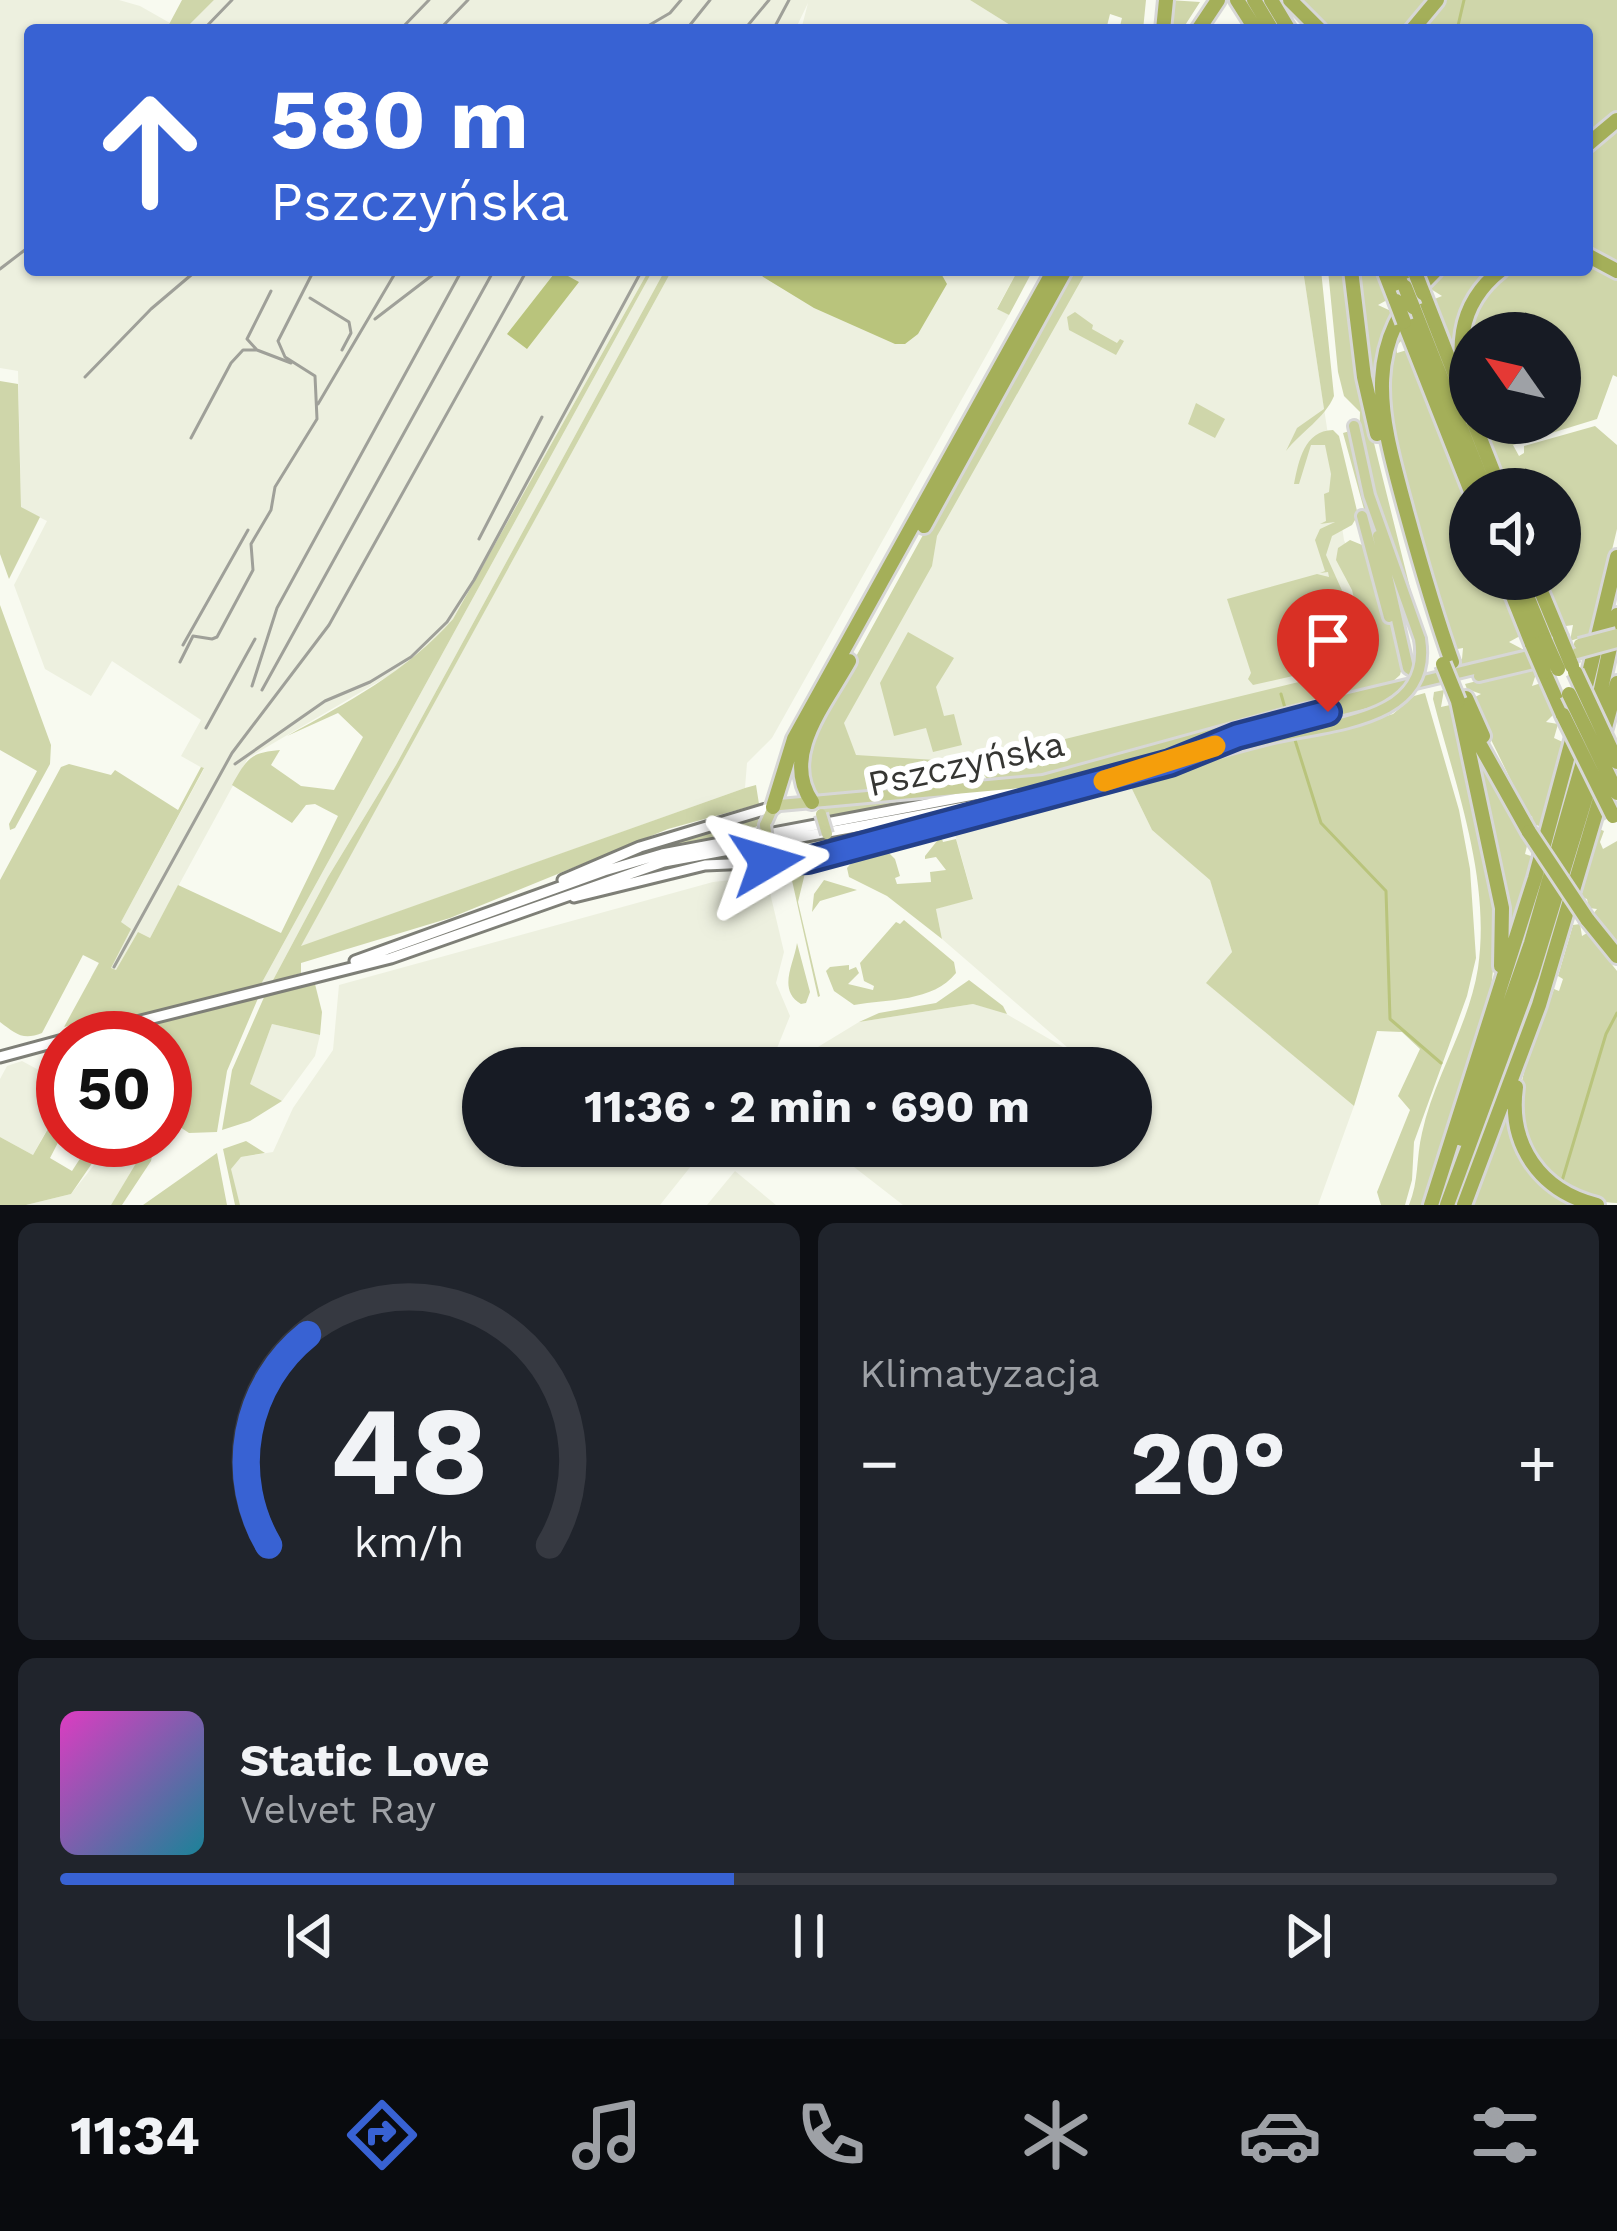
<!DOCTYPE html>
<html lang="pl">
<head>
<meta charset="utf-8">
<style>
  body { margin:0; font-family:"Work Sans",sans-serif; background:#20242c; color:#f1f3f6; height:100vh; display:flex; flex-direction:column; font-size:45px; white-space:nowrap }
  * { box-sizing:border-box; margin:0 }
  p { font-size:39px; color:#9ea1a6 }
  .icon { flex:none; width:66px; height:66px; fill:none; stroke:currentColor; stroke-width:2; stroke-linecap:round; stroke-linejoin:round }
  .map { position:relative; height:1205px; overflow:hidden }
  .panel { display:flex; flex-direction:column; gap:18px; padding:18px; background:#0d0f14; flex:1 }
  .panel>* { flex:none }
  .hud { position:absolute; left:24px; top:24px; width:1569px; height:252px; border-radius:12px; box-shadow:0 3px 9px #0004; background:#3862d3; color:#fff; overflow:hidden }
  .needle { width:78px; rotate:304deg }
  .controls { position:absolute; left:1449px; top:312px; display:grid; gap:24px }
  .controls a { display:grid; place-items:center; width:132px; height:132px; border-radius:50%; background:#171b24; box-shadow:0 3px 9px #0004; font-size:60px }
  .speed { position:absolute; left:36px; top:1011px; display:flex; gap:24px; font-size:60px; font-weight:700; text-align:center }
  .speed>* { display:grid; place-content:center; width:156px; height:156px; border-radius:50%; background:#171b24; box-shadow:0 3px 9px #0004; line-height:1 }
  .speed .limit { border:18px solid #d22; background:#fff; color:#111 }
  .pin { position:absolute; display:grid; place-items:center; width:102px; height:102px; color:#fff; margin:-123px -51px; border-radius:50% 50% 50% 0; rotate:-45deg; box-shadow:0 0 12px #0007 }
  .pin .icon { rotate:45deg }
  .me { position:absolute; width:132px; margin:-66px; rotate:83deg; stroke-linejoin:round; filter:drop-shadow(0 0 9px #0008) }
  .turn { display:flex; align-items:center; gap:42px; height:252px; padding:0 48px; font-size:54px }
  .turn .icon { width:156px; height:156px; stroke-width:2.5 }
  .turn b { display:block; font-size:84px; line-height:102px }
  .big { font-size:90px; font-weight:700; line-height:1.1 }
  .panel .widget { flex:1; display:flex; flex-direction:column; justify-content:center; gap:18px; min-width:0; padding:0 42px; border-radius:18px; background:#20242c }
  .panel .dial { align-items:center; gap:0 }
  .dial svg { height:312px; overflow:visible; fill:none; stroke:#363941; stroke-width:7; stroke-linecap:round; text-anchor:middle }
  .dial text { fill:#f1f3f6; stroke:none }
  .song { display:flex; align-items:center; gap:36px }
  .cover { width:144px; height:144px; border-radius:18px; background:linear-gradient(135deg,hsl(310 70% 55%),hsl(190 70% 35%)) }
  .played { height:12px; border-radius:6px; background:linear-gradient(90deg,#3862d3 45%,#363941 45%) }
  .keys { display:flex; justify-content:space-around; direction:ltr }
  .heat { display:flex; justify-content:space-between; align-items:center; font-size:66px; direction:ltr }
  .panel .tiles { flex:1; display:grid; gap:18px; grid-template-columns:1fr 1fr }
  .widget:last-child { grid-column:span 2 }
  .trip { position:absolute; left:462px; top:1047px; width:690px; height:120px; border-radius:60px; background:#171b24; box-shadow:0 3px 9px #0004; font-weight:700; line-height:120px; text-align:center }
  .menu { display:flex; height:192px; justify-content:space-around; align-items:center; background:#090b0e; color:#9ea1a6 }
  .menu .icon { width:84px; height:84px }
  .menu .selected { color:#3862d3 }
  .menu b { font-size:54px; color:#f1f3f6 }
  .map>svg:first-child { display:block }
  .built { fill:#edf0df }
  .green { fill:#cfd6aa }
  .water { fill:#b9c47c }
  .lines { fill:none; stroke-linecap:round; stroke-linejoin:round }
  .stream { stroke:#b9c47c; stroke-width:3 }
  .secondary-casing { stroke:#7e7f77; stroke-width:15 }
  .primary-casing { stroke:#d7d7d6; stroke-width:16 }
  .motorway-casing { stroke:#d7d7d6; stroke-width:20 }
  .secondary { stroke:#fff; stroke-width:9 }
  .primary { stroke:#c8cf9b; stroke-width:10 }
  .motorway { stroke:#a4af59; stroke-width:14 }
  .rail { stroke:#9fa099; stroke-width:3 }
  .primary-bridge-casing { stroke:#d7d7d6; stroke-width:16; stroke-linecap:butt }
  .motorway-bridge-casing { stroke:#d7d7d6; stroke-width:20; stroke-linecap:butt }
  .primary-bridge { stroke:#c8cf9b; stroke-width:10 }
  .motorway-bridge { stroke:#a4af59; stroke-width:14 }
  .route-casing { stroke:#244089; stroke-width:30 }
  .route { stroke:#3862d3; stroke-width:21 }
  .slow { stroke:#f59e0b; stroke-width:21 }
  .labels { text-anchor:middle; dominant-baseline:central; stroke-width:12; stroke-linejoin:round; paint-order:stroke }
  .street-label { font-size:36px; fill:#363633; stroke:#fff }
</style>
</head>
<body>
<div class="map">
<svg width="1617" height="1205" viewBox="0 0 1617 1205">
  <rect width="100%" height="100%" fill="#f8faf0"/>
  <path class="built" d="M0 0H119L140 6 170 23 166 30H30V270H649L453 619 429 647 402 668 248 758 120 993 91 977 204 769 181 756 201 720 112 661 91 696 45 669 14 585 47 521 21 508 18 371 0 368Z
    M214 0H970L1018 30H801L808 3 795 30H184Z
    M653 270H665L396 765 328 877 272 982 260 986Z
    M672 270H1018L997 308 1009 315 772 738 747 763 745 788 300 947Z
    M1083 270H1303L1344 540 1397 671 868 792 818 742Z
    M1130 785 1152 830 1210 879 1232 952 1207 983 1354 1106 1318 1205H903L827 1146H1131V1068H797L808 1053 859 1022 973 1004 1003 1012 1075 1054 942 939 936 909 973 898 954 831Z
    M757 877 767 880 784 952 776 983 790 1016 769 1068H483V1146H707L660 1205H240L230 1169 241 1157 273 1152 293 1108 333 1050 339 985 713 882Z
    M272 1024 320 1035 315 1056 282 1101 249 1085Z
    M22 1061 63 1083V1100L33 1155 0 1137V1079L7 1066Z
    M114 1140H150L151 1145 111 1205H26L71 1194Z
    M735 1171 776 1205H707Z"/>
  <path class="green" d="M182 0H214L184 30H166Z
    M970 0H1146L1143 30H1119L1122 18 1110 14 1106 30H1018Z
    M1169 0 1200 2 1182 30H1168Z
    M1297 0H1432L1417 20 1403 30H1326Z
    M1440 0H1617V115L1587 140V30H1416Z
    M1617 126V266L1587 252V150Z
    M1587 258 1617 274V377L1613 375 1597 419 1513 445 1519 456 1524 453V446L1595 426 1617 445V529L1592 634 1570 641 1573 625 1566 626 1562 622 1544 579H1560V489H1508L1482 423H1560V333H1470V390C1462 330 1465 315 1506 270H1587Z
    M649 270H653L260 986 117 1021 108 1015 64 1027 99 963 83 955 42 1033C22 1041 15 1033 0 1022V880L61 767 69 764 111 775 115 770 178 810 201 767 204 768 121 922 131 929 111 968 116 970 138 932 150 938 178 885 281 933 338 816 315 804 306 805 292 823 232 785C248 757 250 753 280 750L271 765 301 786 334 790 363 737 338 713 287 736C346 703 408 671 453 619Z
    M665 270H672L301 946 745 788 756 785 759 804 668 829 450 918 301 963V973L272 982 328 877 396 765Z
    M1018 270H1033L1009 315 997 309Z
    M1069 270H1087L937 536 932 566 844 723 856 755 935 760 1020 750 1352 669 1366 649 1352 590 1336 560 1338 548 1350 540 1367 547 1403 664 1400 675 1391 683 1029 777 988 782 985 776 970 777 975 780 973 784 815 797 804 782 810 740Z
    M1303 270H1321L1334 396C1325 418 1301 432 1286 451L1297 428 1324 409Z
    M1328 270H1347L1373 439 1414 604C1393 543 1357 477 1360 412L1344 396 1338 372Z
    M1356 270H1376L1387 300 1378 305 1391 311 1394 318 1381 352 1373 407Z
    M1444 270H1494L1456 349 1451 351 1432 300 1442 296 1426 286Z
    M1075 312 1093 325 1092 329 1117 343 1120 339 1124 341 1116 355 1069 330 1067 317Z
    M1397 327 1402 340 1396 346 1397 353 1407 350 1470 511V579H1497L1520 636 1509 642 1526 651 1459 667 1457 662 1462 659 1463 648 1452 650 1434 598 1383 395Z
    M0 381 18 384 21 507 40 517 9 579 0 554Z
    M1196 403 1225 419 1215 438 1188 424Z
    M1333 430 1339 436 1358 515 1352 525 1332 536 1326 555 1349 606 1357 650 1341 665 1253 685 1248 679 1251 673 1227 599 1317 574 1329 577 1328 572 1320 573 1325 571 1315 540 1320 529 1335 522 1320 524 1326 521 1324 494 1329 492 1331 474 1325 445H1311L1299 484H1294C1299 460 1304 431 1333 430Z
    M1353 430 1394 618 1343 433Z
    M0 605 51 745 50 764 15 828 10 830 9 824 37 771 0 750Z
    M908 632 954 658 936 687 944 716 954 714 962 745 933 752 926 728 894 736 880 683Z
    M1533 667 1536 674 1532 686 1541 683 1554 714 1546 722 1558 724 1554 738 1567 744 1542 827 1533 824 1532 816 1529 817 1471 699 1481 694 1467 689 1465 684Z
    M1444 690 1441 707 1450 705 1464 744 1499 912 1491 989 1460 1100 1423 1205H1409C1419 1181 1416 1158 1422 1133 1434 1077 1469 1026 1478 968 1491 878 1455 785 1433 699L1434 692Z
    M1425 693 1459 810 1470 869 1476 958 1467 996 1414 1142 1412 1180 1405 1205H1381L1377 1192 1410 1110 1398 1096 1420 1049 1402 1032 1377 1031 1354 1106 1206 983 1232 952 1210 880 1152 830 1130 785 1192 770 1190 761 1347 728 1393 714 1414 696Z
    M1473 747 1527 846 1525 854 1534 857 1506 949Z
    M939 795V799L828 817 819 806Z
    M760 814 757 826 749 830 642 855 641 851Z
    M921 822 922 824 827 850 832 837Z
    M1599 829 1604 831 1600 842 1603 849 1617 841V944L1593 914 1597 909 1589 908 1587 899 1581 897Z
    M941 836 943 842 956 839 973 899 936 909 942 939 887 896 849 877 847 868 854 860 888 852 895 859 900 876 895 878 897 884 931 882 930 872 946 870 936 857 925 859V856Z
    M799 872 805 873 798 902 820 996 818 997 791 876Z
    M824 880 857 890 820 901 812 912 814 894Z
    M904 920 954 962 956 973C933 1002 888 999 854 1005L834 991 826 971 830 967 849 965V970L856 967 859 973 848 984 873 990 874 986 864 981 860 963 896 922 900 924Z
    M1580 924 1582 936 1587 933 1617 971V1203C1591 1202 1567 1194 1550 1174 1542 1164 1532 1155 1527 1144 1503 1097 1539 1034 1554 989L1559 991 1563 979 1558 976 1573 925Z
    M797 943 810 992 806 1003 801 1004C777 990 794 964 797 943Z
    M969 980 1003 1006 1007 1014 973 1004 859 1022 879 1013 936 1003Z
    M315 984 322 1012 320 1035 272 1024 250 1084 282 1101 250 1121 222 1130 232 1070 265 995Z
    M259 996 227 1071 217 1132 189 1133 165 1117V1038L111 1034Z
    M1508 1108 1516 1141 1582 1205H1471Z
    M49 1127 63 1133 50 1158 72 1171 92 1140H108L71 1194 26 1205H0V1137L33 1155Z
    M150 1140H155L151 1161 122 1205H111Z
    M246 1141 265 1153 241 1157 231 1169 240 1205H235L223 1149Z
    M217 1153 227 1205H143Z"/>
  <path class="water" d="M557 270 579 282 527 349 507 334Z
    M752 270H939L947 284 918 334 905 344H895L814 308Z"/>
  <g class="lines">
    <path class="stream" d="M1457 30 1464 0
      M1281 694 1285 708
      M1295 740 1321 823 1386 891 1390 1019 1441 1063
      M1562 1181 1606 1034 1617 1013"/>
    <defs>
      <path id="secondary" d="M563 880 640 847 773 807
        M574 897 705 865 779 862
        M355 961 604 871 662 854 1022 786
        M73 1038 391 958 664 862 981 804 1214 742
        M0 1057 63 1040"/>
      <path id="primary" d="M1354 426 1369 495 1420 639
        M1362 516 1389 617
        M1378 536 1408 668 1420 676
        M1479 676 1542 661
        M1212 746 1236 736 1402 694
        M765 825 773 807 780 805 1043 781 1290 713 1541 653
        M768 848 779 862 808 860 1261 740"/>
      <path id="motorway" d="M1237 0 1256 30
        M1254 0 1272 30
        M1271 0 1289 30
        M1290 0 1320 30
        M1163 30 1166 0
        M1198 30 1218 0
        M1412 30 1437 0
        M1587 145 1617 120
        M1587 255 1617 271
        M1351 270 1364 377 1377 434
        M1384 270 1396 301
        M1399 270 1405 287
        M1436 270C1357 345 1381 418 1406 511 1420 562 1434 612 1452 662
        M1423 293 1457 380
        M1413 307 1485 489
        M1404 322 1470 489
        M1470 405C1456 353 1455 306 1501 270
        M1474 423 1500 489
        M924 526 1065 270
        M1506 579 1532 644
        M1520 579 1545 640
        M1536 579 1560 637
        M1544 672 1563 715
        M1584 694 1617 557
        M1466 698 1483 736
        M1458 701 1502 908 1501 966
        M1594 722 1617 615
        M1470 727 1529 832
        M1602 739 1617 683
        M812 802C780 755 826 703 849 661
        M773 807 794 739 1054 270
        M1587 919 1617 956
        M1516 1087C1508 1145 1540 1191 1597 1205
        M1462 1139 1531 943 1585 755
        M1431 1205 1535 878 1574 733
        M1447 1205 1532 974 1595 767
        M1464 1205 1539 1005 1603 789"/>
    </defs>
    <use href="#secondary" class="secondary-casing"/>
    <use href="#primary" class="primary-casing"/>
    <use href="#motorway" class="motorway-casing"/>
    <use href="#secondary" class="secondary"/>
    <use href="#primary" class="primary"/>
    <use href="#motorway" class="motorway"/>
    <path class="rail" d="M203 30 232 0
      M400 30 429 0
      M439 30 468 0
      M641 30 670 13 681 0
      M686 30 710 0
      M744 30 769 0
      M773 30 789 0
      M0 269 30 246
      M310 298 349 322 351 333 342 350
      M375 319 439 270
      M257 350 247 339 271 291
      M85 377 151 309 197 270
      M318 404 397 270
      M191 438 231 363 243 350H257L291 363
      M479 539 542 417
      M183 645 248 530
      M180 662 193 636 212 639 217 637 253 570 251 544 271 510 275 487 317 419 315 376 285 357 278 341 314 270
      M252 686 277 608 462 270
      M262 690 494 270
      M206 728 255 639
      M235 764 325 701 370 682 411 657 447 622 474 580 642 270
      M114 967 232 753 329 625 527 270"/>
    <defs>
      <path id="primary-bridge" d="M1579 644 1617 634
        M1577 653 1617 642
        M1261 740C1319 724 1434 726 1420 639
        M821 814 827 834
        M765 825 768 848"/>
      <path id="motorway-bridge" d="M1416 275 1423 293
        M1405 287 1413 307
        M1396 301 1404 322
        M1560 637 1572 666
        M1545 640 1558 669
        M1532 644 1544 672
        M1443 664 1458 701
        M1575 672 1617 762
        M1569 694 1617 793
        M1563 715 1613 816
        M1529 832 1587 919"/>
    </defs>
    <use href="#primary-bridge" class="primary-bridge-casing"/>
    <use href="#motorway-bridge" class="motorway-bridge-casing"/>
    <use href="#primary-bridge" class="primary-bridge"/>
    <use href="#motorway-bridge" class="motorway-bridge"/>
  </g>
  <g class="lines">
    <defs>
      <path id="route" d="M767 862 808 860 1170 763 1237 736 1328 712"/>
    </defs>
    <use href="#route" class="route-casing"/>
    <use href="#route" class="route"/>
    <path class="slow" d="M1104 781 1215 746"/>
  </g>
  <g class="labels">
    <g class="street-label">
      <text transform="translate(966 764) rotate(-12)">Pszczyńska</text>
    </g>
  </g>
</svg>
<div class="controls">
<a><svg class="needle" viewBox="-14 -14 28 28"><path d="M0-13l5 13h-10z" fill="#e53935"/><path d="M0 13l5-13h-10z" fill="#9ea1a6"/></svg></a>
<a><svg class="icon" aria-label="sound" viewBox="0 0 24 24"><path d="M4 9h4l5-4v14l-5-4H4zM17 9q2 3 0 6"/></svg></a>
</div>
<div class="speed"><div class="limit">50</div></div>
<div class="pin" style="left:1328px;top:712px;background:#d93025"><svg class="icon" aria-label="arrive" viewBox="0 0 24 24"><path d="M6 21V4h12l-3 4 3 4H6"/></svg></div>
<svg class="me" style="left:767px;top:862px" viewBox="-20 -20 40 40"><path d="M0-17L14 15 0 8-14 15z" fill="#3862d3" stroke="#fff" stroke-width="4"/></svg>
<div class="trip">11:36 · 2 min · 690 m</div>
<div class="hud">
<div class="turn"><svg class="icon" aria-label="ahead" viewBox="0 0 24 24"><path d="M12 20V5M6 11l6-6 6 6"/></svg><div><b>580 m</b>Pszczyńska</div></div>
</div>
</div>
<section class="panel">
<div class="tiles">
<div class="widget dial"><svg viewBox="0 0 100 80">
<path d="M14 69A42 42 0 1 1 86 69"/>
<path d="M14 69A42 42 0 0 1 24 15" stroke="#3862d3"/>
<text x="50" y="56" font-size="32" font-weight="700">48</text>
<text x="50" y="72" font-size="11">km/h</text>
</svg></div>
<div class="widget"><p>Klimatyzacja</p>
<div class="heat"><a>−</a><b class="big">20°</b><a>+</a></div>
</div>
<div class="widget">
<div class="song"><i class="cover"></i><div><b>Static Love</b><p>Velvet Ray</p></div></div>
<div class="played"></div>
<div class="keys"><svg class="icon" aria-label="previous" viewBox="0 0 24 24"><path d="M18 5L8 12l10 7zM5 5v14"/></svg><svg class="icon" aria-label="pause" viewBox="0 0 24 24"><path d="M8 5v14M16 5v14"/></svg><svg class="icon" aria-label="next" viewBox="0 0 24 24"><path d="M6 5l10 7-10 7zM19 5v14"/></svg></div>
</div>
</div>
</section>
<nav class="menu">
<b>11:34</b>
<svg class="icon selected" aria-label="directions" viewBox="0 0 24 24"><path d="M12 3l9 9-9 9-9-9zM9 14v-3h6M13 9l2 2-2 2"/></svg>
<svg class="icon" aria-label="music" viewBox="0 0 24 24"><path d="M9 18V5l10-2v13"/><circle cx="6" cy="18" r="3"/><circle cx="16" cy="16" r="3"/></svg>
<svg class="icon" aria-label="phone" viewBox="0 0 24 24"><path d="M5 4h4l2 5-3 2q2 4 5 5l2-3 5 2v4C11 20 4 13 5 4z"/></svg>
<svg class="icon" aria-label="climate" viewBox="0 0 24 24"><path d="M12 3v18M4 7l16 10M4 17L20 7"/></svg>
<svg class="icon" aria-label="car" viewBox="0 0 24 24"><path d="M5 17H2v-5l4-1 3-4h7l3 4 3 1v5h-3M9 17h6M6 11h13"/><circle cx="7" cy="17" r="2"/><circle cx="17" cy="17" r="2"/></svg>
<svg class="icon" aria-label="filters" viewBox="0 0 24 24"><path d="M4 7h16M4 17h16"/><circle cx="9" cy="7" r="2"/><circle cx="15" cy="17" r="2"/></svg>
</nav>
</body>
</html>
